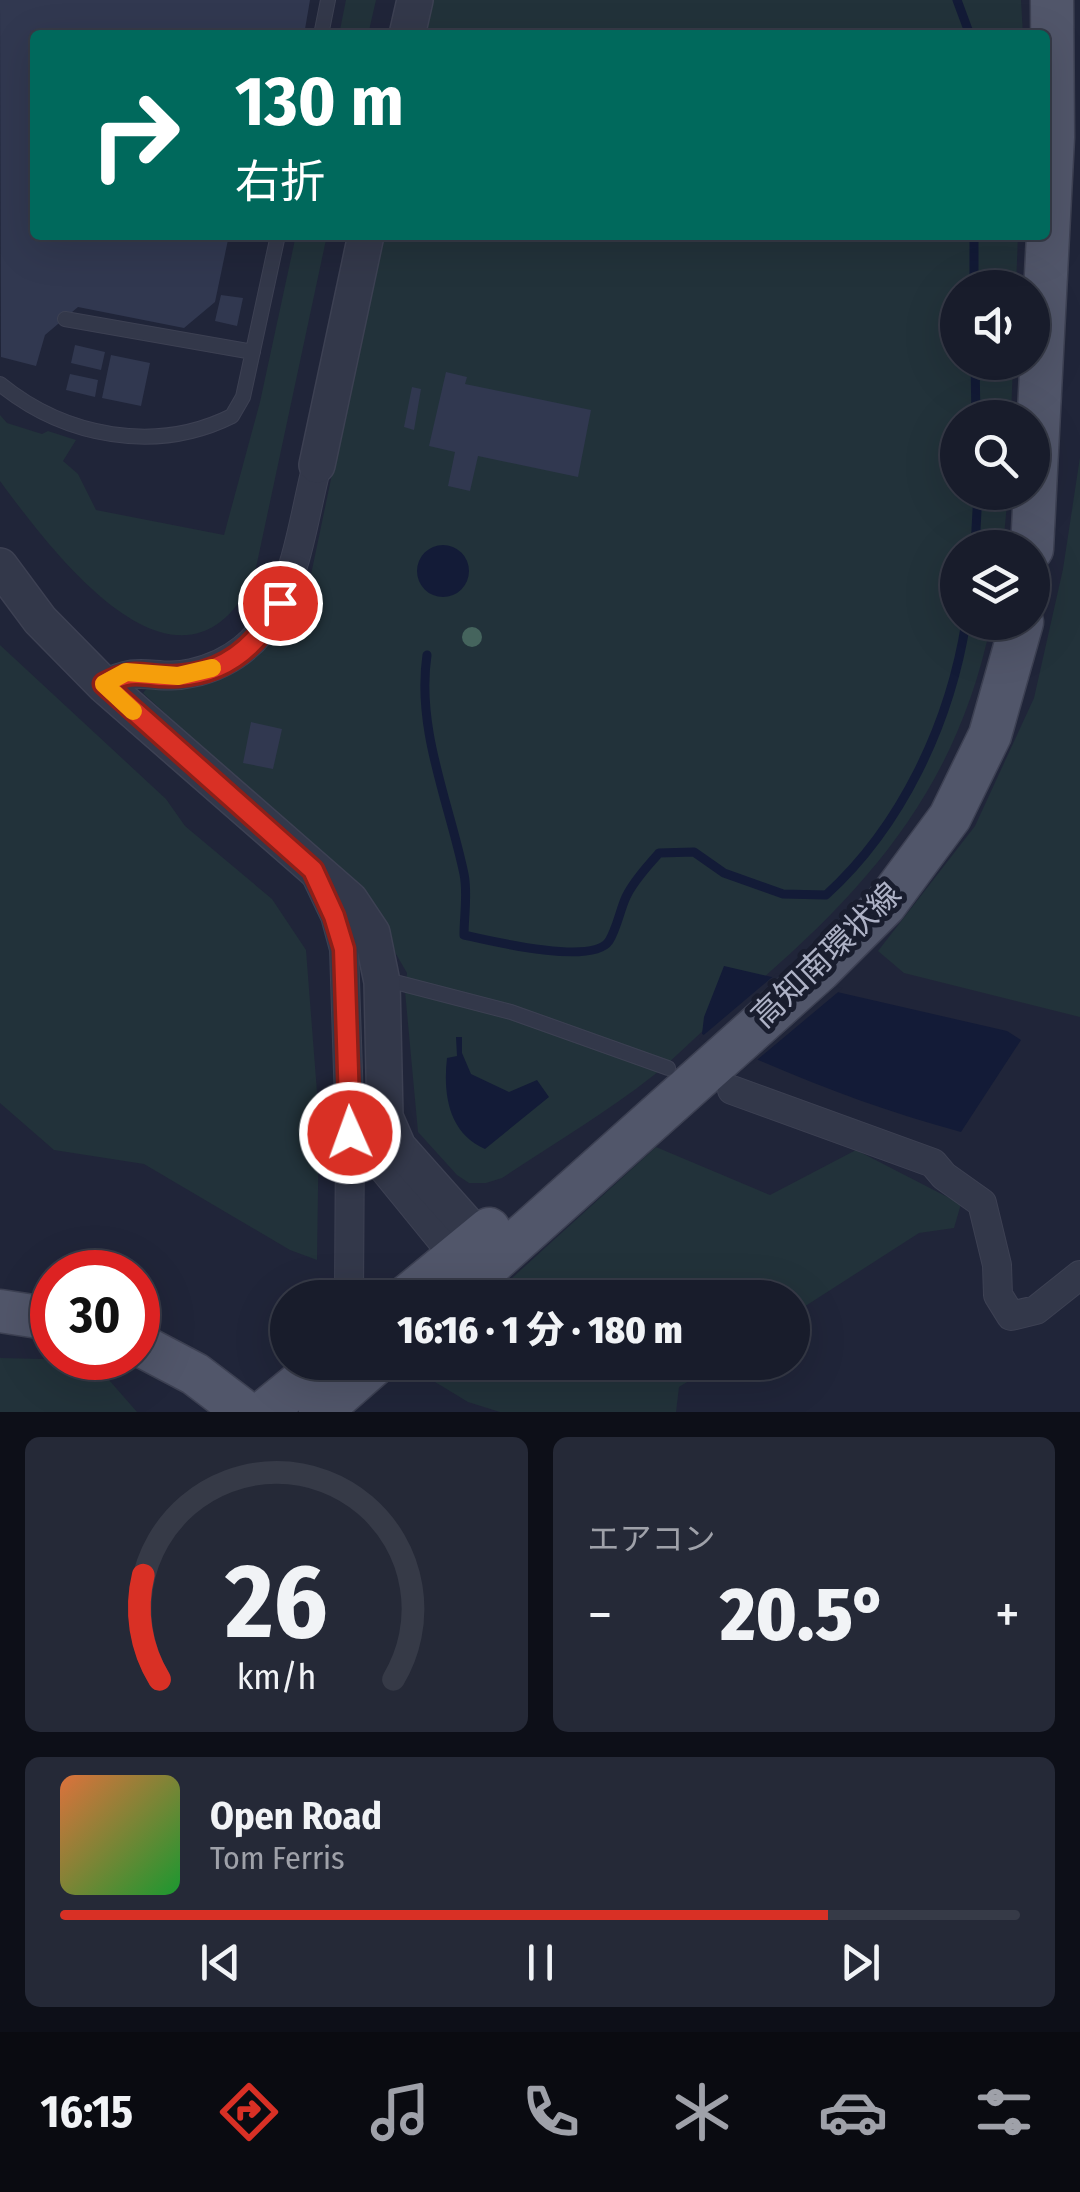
<!DOCTYPE html>
<html lang="ja">
<head>
<meta charset="utf-8">
<style>
  body { margin:0; font-family:"Fira Sans Condensed","Noto Sans JP",sans-serif; background:#252937; color:#f1f3f6; height:100vh; display:flex; flex-direction:column; font-size:38px; white-space:nowrap }
  * { box-sizing:border-box; margin:0 }
  p { font-size:32px; color:#9fa1a9 }
  .icon { flex:none; width:55px; height:55px; fill:none; stroke:currentColor; stroke-width:2; stroke-linecap:round; stroke-linejoin:round }
  .map { position:relative; height:1412px; overflow:hidden }
  .side { display:flex; flex-direction:column; gap:25px; padding:25px; background:#0d0f18; flex:1 }
  .side>* { flex:none }
  .guide { position:absolute; left:30px; top:30px; width:1020px; height:210px; border-radius:10px; box-shadow:0 10px 40px #0002,0 0 0 2px #363a47; background:#00695c; color:#fff; overflow:hidden }
  .tools { position:absolute; left:940px; top:270px; display:grid; gap:20px }
  .tools a { display:grid; place-items:center; width:110px; height:110px; border-radius:50%; background:#181c2b; box-shadow:0 10px 40px #0002,0 0 0 2px #363a47; font-size:50px }
  .speed { position:absolute; left:30px; top:1250px; display:flex; gap:20px; font-size:50px; font-weight:700; text-align:center }
  .speed>* { display:grid; place-content:center; width:130px; height:130px; border-radius:50%; background:#181c2b; box-shadow:0 10px 40px #0002,0 0 0 2px #363a47; line-height:1 }
  .speed .limit { border:15px solid #d22; background:#fff; color:#111 }
  .pin { position:absolute; display:grid; place-items:center; width:85px; height:85px; color:#fff; margin:-42px; border:5px solid #fff; border-radius:50%; box-shadow:0 2px 10px #0007 }
  .me { position:absolute; width:110px; margin:-55px; rotate:358deg; stroke-linejoin:round; filter:drop-shadow(0 0 8px #0008) }
  .turn { display:flex; align-items:center; gap:35px; height:210px; padding:0 40px; font-size:45px }
  .turn .icon { width:130px; height:130px; stroke-width:2.5 }
  .turn b { display:block; font-size:70px; line-height:85px }
  .big { font-size:75px; font-weight:800; line-height:1.1 }
  .side .card { flex:1; display:flex; flex-direction:column; justify-content:center; gap:15px; min-width:0; padding:0 35px; border-radius:15px; background:#252937 }
  .side .dial { align-items:center; gap:0 }
  .dial svg { height:260px; overflow:visible; fill:none; stroke:#363a47; stroke-width:7; stroke-linecap:round; text-anchor:middle }
  .dial text { fill:#f1f3f6; stroke:none }
  .song { display:flex; align-items:center; gap:30px }
  .cover { width:120px; height:120px; border-radius:15px; background:linear-gradient(135deg,hsl(20 70% 55%),hsl(130 70% 35%)) }
  .played { height:10px; border-radius:5px; background:linear-gradient(90deg,#d93025 80%,#363a47 80%) }
  .keys { display:flex; justify-content:space-around; direction:ltr }
  .heat { display:flex; justify-content:space-between; align-items:center; font-size:55px; direction:ltr }
  .side .tiles { flex:1; display:grid; gap:25px; grid-template-columns:1fr 1fr }
  .card:last-child { grid-column:span 2 }
  .trip { position:absolute; left:270px; top:1280px; width:540px; height:100px; border-radius:50px; background:#181c2b; box-shadow:0 10px 40px #0002,0 0 0 2px #363a47; font-weight:800; line-height:100px; text-align:center }
  .dock { display:flex; height:160px; justify-content:space-around; align-items:center; background:#0a0b11; color:#9fa1a9 }
  .dock .icon { width:70px; height:70px }
  .dock .active { color:#d93025 }
  .dock b { font-size:45px; color:#f1f3f6 }
  .map>svg:first-child { display:block }
  .green { fill:#22323a }
  .water { fill:#131b37 }
  .pier { fill:#202539 }
  .lines { fill:none; stroke-linecap:round; stroke-linejoin:round }
  .stream { stroke:#131b37; stroke-width:9 }
  .building { fill:#313850 }
  .service-casing { stroke:#3d4153; stroke-width:16 }
  .minor-casing { stroke:#3d4153; stroke-width:30 }
  .tertiary-casing { stroke:#3d4153; stroke-width:38 }
  .primary-casing { stroke:#3d4153; stroke-width:45 }
  .service { stroke:#33384a; stroke-width:14 }
  .minor { stroke:#33384a; stroke-width:28 }
  .tertiary { stroke:#33384a; stroke-width:35 }
  .primary { stroke:#51566a; stroke-width:42 }
  .tree { fill:#45645d }
  .route-casing { stroke:#8d1f18; stroke-width:25 }
  .route { stroke:#d93025; stroke-width:18 }
  .slow { stroke:#f59e0b; stroke-width:18 }
  .labels { text-anchor:middle; dominant-baseline:central; stroke-width:10; stroke-linejoin:round; paint-order:stroke }
  .street-label { font-size:32px; fill:#aeb2c6; stroke:#191d2e }
</style>
</head>
<body>
<div class="map">
<svg width="1080" height="1412" viewBox="0 0 1080 1412">
  <rect width="100%" height="100%" fill="#202539"/>
  <path class="green" d="M346 0H376L368 35H339Z
    M432 0H1021L1023 35H424Z
    M296 235H327L254 577C182 725 53 553 0 481V415L7 423 42 434 48 431 76 440 63 461 78 474 96 510 224 535 260 402Z
    M382 235H1018L1016 287 958 288V362L1013 363 1011 417 958 418V492L1008 493 1003 547 958 548V622L991 623C955 797 860 897 727 1009 702 1030 679 1055 654 1075 606 1113 553 1144 502 1178L486 1183H469L457 1175 418 1132 405 991 407 973 360 892 143 693 149 686 212 683 245 663 297 587 308 589Z
    M1080 457V1017L904 973 878 951 975 826 1034 698 1063 569Z
    M0 645 166 799 185 826 272 899 306 950 319 1118 317 1260 290 1250 144 1164 54 1150 0 1103Z
    M656 1147 770 1195 856 1150 961 1204 954 1228 919 1233 793 1314 792 1298H490Z
    M0 1358 84 1360 109 1380 137 1412H0Z
    M418 1362H718V1363L679 1387 676 1412H500L468 1402 412 1368Z"/>
  <path class="water" d="M417 571a26 26 0 1 1 52 0a26 26 0 1 1-52 0Z
    M724 966 1007 1031 1021 1040 961 1132C872 1108 785 1074 702 1034L704 1017Z
    M456 1037H462V1053L471 1074 509 1092 537 1080 549 1097 485 1149C448 1133 443 1093 447 1058L457 1056Z"/>
  <path class="pier" d="M777 973 843 988 752 1064 699 1039Z"/>
  <g class="lines">
    <path class="stream" d="M957 0 970 35
      M974 288V235
      M975 362 976 418
      M975 548 978 492
      M427 655C416 729 449 802 464 874 468 894 464 915 464 935 491 941 592 966 609 941 617 928 620 910 626 897 634 880 648 866 659 853L694 852 724 873 783 894 826 895C902 826 950 723 966 622"/>
  </g>
  <path class="building" d="M0 0H310L304 35H35V235H229L215 302 184 328 78 307 45 335 36 366 1 357Z
    M221 295 243 298 237 326 215 321Z
    M75 345 105 352 101 370 71 363Z
    M111 355 150 363 141 406 102 398Z
    M446 372 467 377 465 384 591 410 578 477 478 456 470 491 448 486 455 452 429 446Z
    M70 374 98 380 95 397 66 390Z
    M412 387 421 389 414 430 404 427Z
    M251 722 282 729 273 769 243 763Z"/>
  <g class="lines">
    <defs>
      <path id="service" d="M321 35 328 0
        M65 319 253 352
        M0 384C65 437 156 454 232 416L243 397 278 235
        M383 982 399 983 511 1012 668 1068"/>
      <path id="minor" d="M104 685C142 663 154 682 192 673 291 651 296 548 317 465
        M314 872 335 916 344 949 350 1133 367 1149 455 1257 466 1261
        M732 1090 933 1163 944 1176 982 1203 997 1265 998 1295 1011 1316 1036 1310 1080 1275
        M349 1298 350 1133"/>
      <path id="tertiary" d="M407 35 415 0
        M317 465 366 235
        M0 566 40 620 104 685 350 900 372 933 382 982 385 1117 398 1147 478 1237 485 1263"/>
      <path id="primary" d="M1032 549 1053 137 1052 0
        M405 1298 489 1229
        M453 1298 820 970 885 905 950 817 990 735 1022 622
        M0 1311 52 1319
        M138 1344 195 1374 245 1412
        M264 1412 325 1362
        M320 1412 377 1362"/>
    </defs>
    <use href="#service" class="service-casing"/>
    <use href="#minor" class="minor-casing"/>
    <use href="#tertiary" class="tertiary-casing"/>
    <use href="#primary" class="primary-casing"/>
    <use href="#service" class="service"/>
    <use href="#minor" class="minor"/>
    <use href="#tertiary" class="tertiary"/>
    <use href="#primary" class="primary"/>
  </g>
  <circle class="tree" cx="472" cy="637" r="10"/>
  <g class="lines">
    <defs>
      <path id="route" d="M280 603C259 644 227 673 178 676 143 679 138 665 104 684L313 870 334 916 344 949 350 1133"/>
    </defs>
    <use href="#route" class="route-casing"/>
    <use href="#route" class="route"/>
    <path class="slow" d="M133 711 104 684 126 672 178 676 212 668"/>
  </g>
  <g class="labels">
    <g class="street-label">
      <text transform="translate(826 955) rotate(-44)">高知南環状線</text>
    </g>
  </g>
</svg>
<div class="tools">
<a><svg class="icon" aria-label="sound" viewBox="0 0 24 24"><path d="M4 9h4l5-4v14l-5-4H4zM17 9q2 3 0 6"/></svg></a>
<a><svg class="icon" aria-label="search" viewBox="0 0 24 24"><circle cx="10" cy="10" r="6"/><path d="M15 15l6 6"/></svg></a>
<a><svg class="icon" aria-label="layers" viewBox="0 0 24 24"><path d="M12 4l9 5-9 5-9-5zM3 14l9 5 9-5"/></svg></a>
</div>
<div class="speed"><div class="limit">30</div></div>
<div class="pin" style="left:280px;top:603px;background:#d93025"><svg class="icon" aria-label="arrive" viewBox="0 0 24 24"><path d="M6 21V4h12l-3 4 3 4H6"/></svg></div>
<svg class="me" style="left:350px;top:1133px" viewBox="-20 -20 40 40"><circle r="17" fill="#d93025" stroke="#fff" stroke-width="3"/><path d="M0-11L8 9 0 5-8 9z" fill="#fff"/></svg>
<div class="trip">16:16 · 1 分 · 180 m</div>
<div class="guide">
<div class="turn"><svg class="icon" aria-label="right" viewBox="0 0 24 24"><path d="M7 20v-9h11M14 6l5 5-5 5"/></svg><div><b>130 m</b>右折</div></div>
</div>
</div>
<section class="side">
<div class="tiles">
<div class="card dial"><svg viewBox="0 0 100 80">
<path d="M14 69A42 42 0 1 1 86 69"/>
<path d="M14 69A42 42 0 0 1 9 37" stroke="#d93025"/>
<text x="50" y="56" font-size="32" font-weight="700">26</text>
<text x="50" y="72" font-size="11">km/h</text>
</svg></div>
<div class="card"><p>エアコン</p>
<div class="heat"><a>−</a><b class="big">20.5°</b><a>+</a></div>
</div>
<div class="card">
<div class="song"><i class="cover"></i><div><b>Open Road</b><p>Tom Ferris</p></div></div>
<div class="played"></div>
<div class="keys"><svg class="icon" aria-label="previous" viewBox="0 0 24 24"><path d="M18 5L8 12l10 7zM5 5v14"/></svg><svg class="icon" aria-label="pause" viewBox="0 0 24 24"><path d="M8 5v14M16 5v14"/></svg><svg class="icon" aria-label="next" viewBox="0 0 24 24"><path d="M6 5l10 7-10 7zM19 5v14"/></svg></div>
</div>
</div>
</section>
<nav class="dock">
<b>16:15</b>
<svg class="icon active" aria-label="directions" viewBox="0 0 24 24"><path d="M12 3l9 9-9 9-9-9zM9 14v-3h6M13 9l2 2-2 2"/></svg>
<svg class="icon" aria-label="music" viewBox="0 0 24 24"><path d="M9 18V5l10-2v13"/><circle cx="6" cy="18" r="3"/><circle cx="16" cy="16" r="3"/></svg>
<svg class="icon" aria-label="phone" viewBox="0 0 24 24"><path d="M5 4h4l2 5-3 2q2 4 5 5l2-3 5 2v4C11 20 4 13 5 4z"/></svg>
<svg class="icon" aria-label="climate" viewBox="0 0 24 24"><path d="M12 3v18M4 7l16 10M4 17L20 7"/></svg>
<svg class="icon" aria-label="car" viewBox="0 0 24 24"><path d="M5 17H2v-5l4-1 3-4h7l3 4 3 1v5h-3M9 17h6M6 11h13"/><circle cx="7" cy="17" r="2"/><circle cx="17" cy="17" r="2"/></svg>
<svg class="icon" aria-label="filters" viewBox="0 0 24 24"><path d="M4 7h16M4 17h16"/><circle cx="9" cy="7" r="2"/><circle cx="15" cy="17" r="2"/></svg>
</nav>
</body>
</html>
